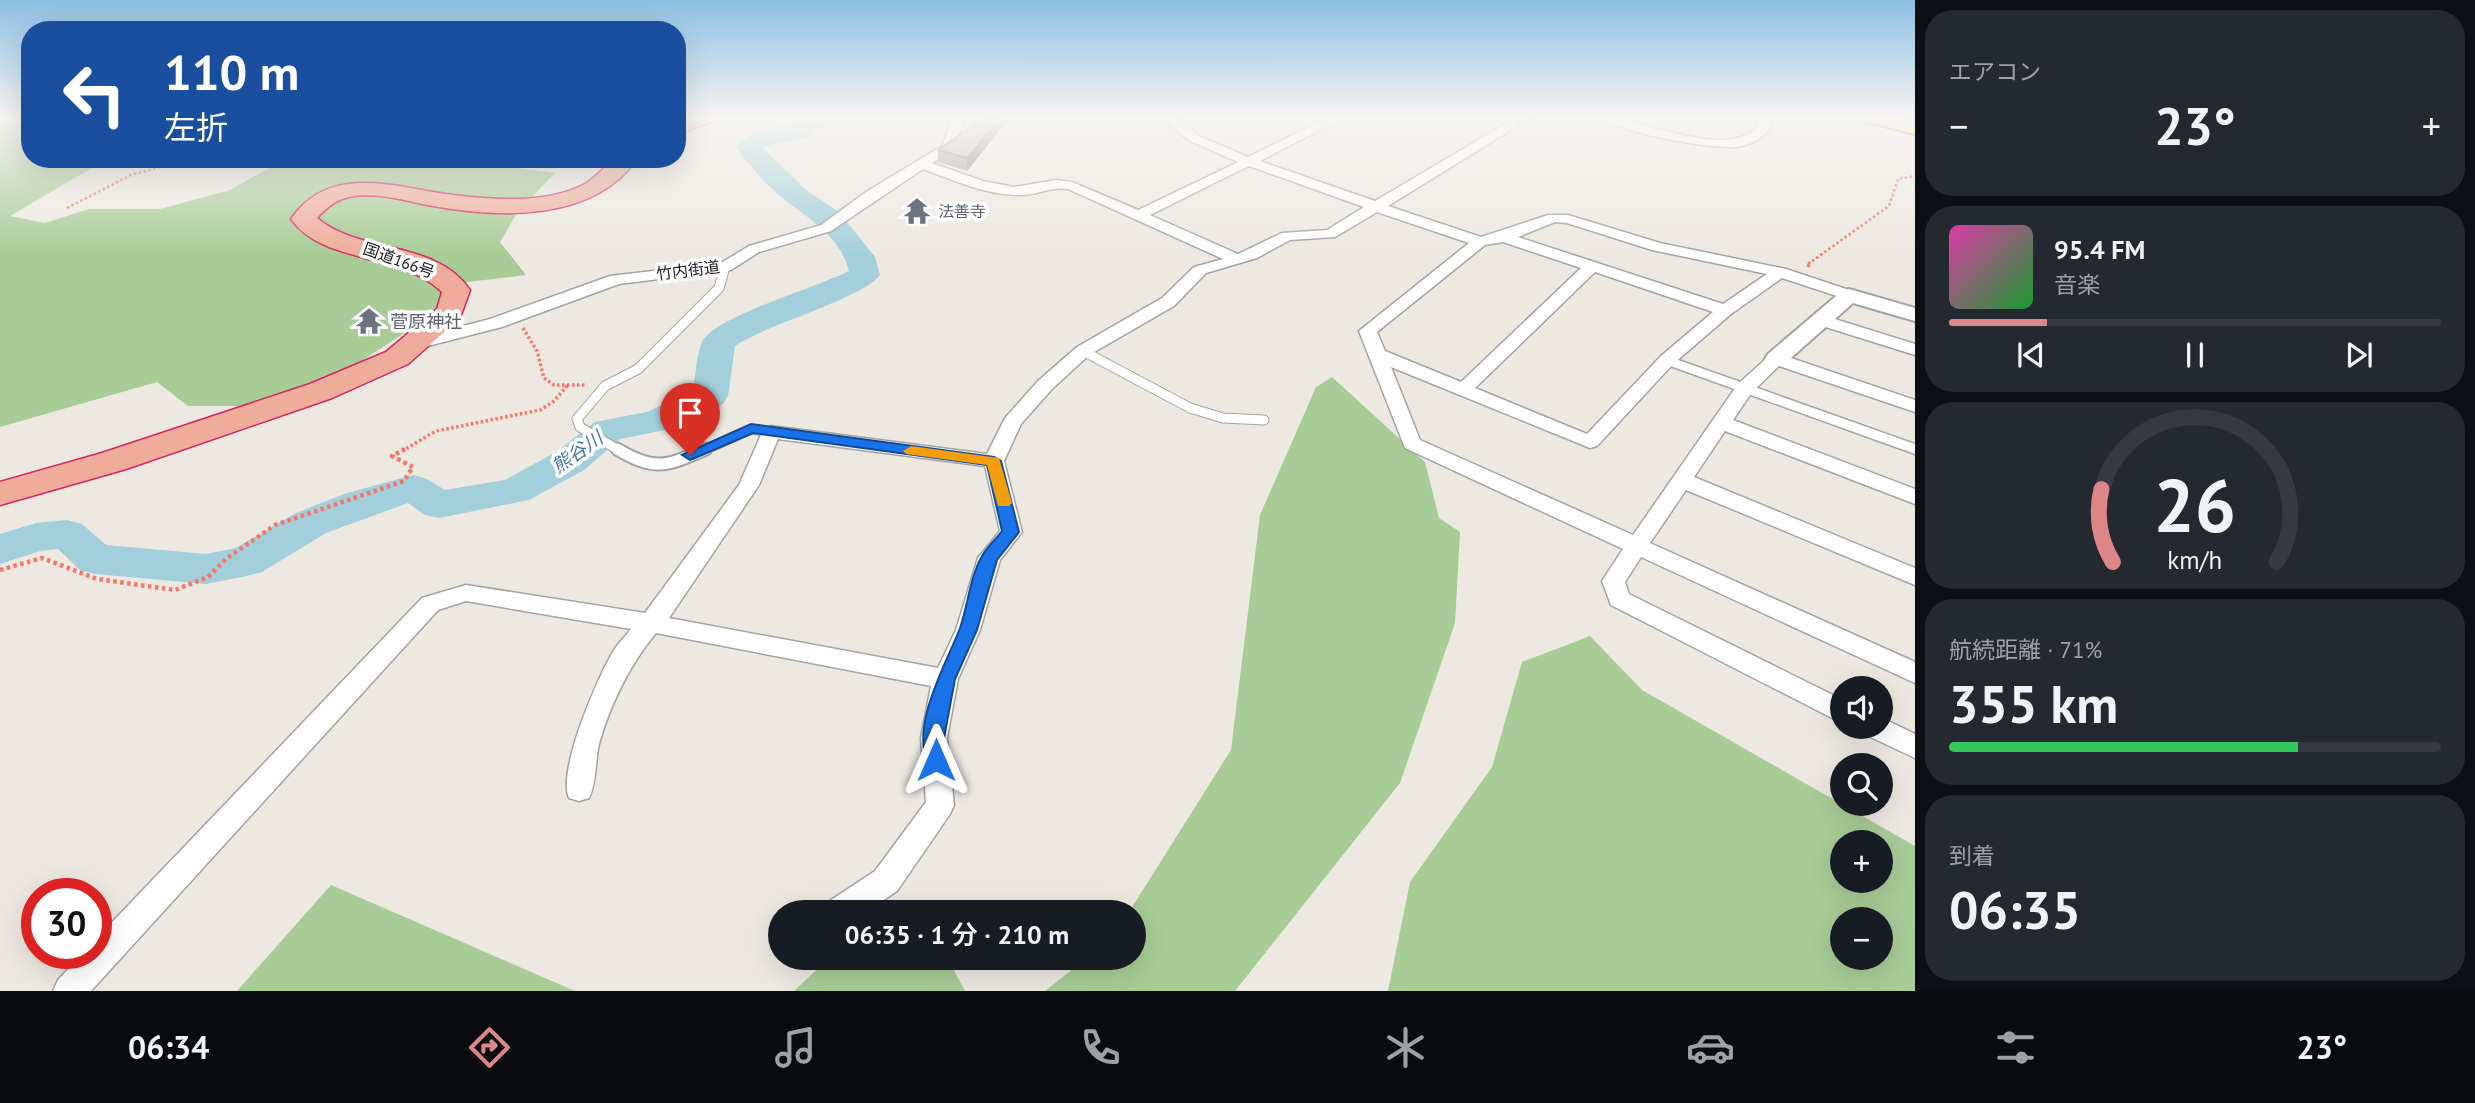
<!DOCTYPE html>
<html lang="ja">
<head>
<meta charset="utf-8">
<style>
  body { margin:0; font-family:"PT Sans","Noto Sans JP",sans-serif; background:#242831; color:#f1f3f6; height:100vh; display:flex; flex-direction:column; font-size:26px; white-space:nowrap }
  * { box-sizing:border-box; margin:0 }
  p { font-size:23px; color:#9ea1a6 }
  .icon { flex:none; width:38px; height:38px; fill:none; stroke:currentColor; stroke-width:2; stroke-linecap:round; stroke-linejoin:round }
  .map { position:relative; flex:1; overflow:hidden }
  .details { display:flex; flex-direction:column; gap:10px; padding:10px; background:#0d0f14; width:560px }
  .details>* { flex:none }
  .banner { position:absolute; left:21px; top:21px; width:665px; height:147px; border-radius:28px; box-shadow:0 7px 28px #0002; background:#1a4fa0; color:#fff; overflow:hidden }
  .controls { position:absolute; left:1830px; top:676px; display:grid; gap:14px }
  .controls a { display:grid; place-items:center; width:63px; height:63px; border-radius:50%; background:#171b24; box-shadow:0 7px 28px #0002; font-size:35px }
  .speed { position:absolute; left:21px; top:878px; display:flex; gap:14px; font-size:35px; font-weight:700; text-align:center }
  .speed>* { display:grid; place-content:center; width:91px; height:91px; border-radius:50%; background:#171b24; box-shadow:0 7px 28px #0002; line-height:1 }
  .speed .limit { border:10px solid #d22; background:#fff; color:#111 }
  .pin { position:absolute; display:grid; place-items:center; width:60px; height:60px; color:#fff; margin:-72px -30px; border-radius:50% 50% 50% 0; rotate:-45deg; box-shadow:0 0 7px #0007 }
  .pin .icon { rotate:45deg }
  .me { position:absolute; width:77px; margin:-38px; rotate:0deg; stroke-linejoin:round; filter:drop-shadow(0 0 5px #0008) }
  .turn { display:flex; align-items:center; gap:24px; height:147px; padding:0 28px; font-size:32px }
  .turn .icon { width:91px; height:91px; stroke-width:2.5 }
  .turn b { display:block; font-size:49px; line-height:60px }
  .big { font-size:52px; font-weight:600; line-height:1.1 }
  .details .widget { flex:1; display:flex; flex-direction:column; justify-content:center; gap:10px; min-width:0; padding:0 24px; border-radius:28px; background:#242831 }
  .details .dial { align-items:center; gap:0 }
  .dial svg { height:182px; overflow:visible; fill:none; stroke:#363941; stroke-width:7; stroke-linecap:round; text-anchor:middle }
  .dial text { fill:#f1f3f6; stroke:none }
  .song { display:flex; align-items:center; gap:21px }
  .cover { width:84px; height:84px; border-radius:10px; background:linear-gradient(135deg,hsl(320 70% 55%),hsl(130 70% 35%)) }
  .played { height:7px; border-radius:4px; background:linear-gradient(90deg,#de8789 20%,#363941 20%) }
  .keys { display:flex; justify-content:space-around; direction:ltr }
  .heat { display:flex; justify-content:space-between; align-items:center; font-size:38px; direction:ltr }
  .charge { height:10px; border-radius:5px; background:linear-gradient(90deg,#34c759 71%,#363941 0) }
  .trip { position:absolute; left:768px; top:900px; width:378px; height:70px; border-radius:35px; background:#171b24; box-shadow:0 7px 28px #0002; font-weight:600; line-height:70px; text-align:center }
  .tab-bar { display:flex; height:112px; justify-content:space-around; align-items:center; background:#090b0e; color:#9ea1a6 }
  .tab-bar .icon { width:49px; height:49px }
  .tab-bar .on { color:#de8789 }
  .tab-bar b { font-size:32px; color:#f1f3f6 }
  main { display:flex; flex:1; min-height:0 }
  .map>svg:first-child { display:block }
  .forest { fill:#a7cc96; fill-rule:evenodd }
  .lines { fill:none; stroke-linecap:round; stroke-linejoin:round }
  .river { fill:#a2cfdb; fill-rule:evenodd }
  .service-far1-casing { stroke:#a3a3a3; stroke-width:11 }
  .service-casing { stroke:#a3a3a3; stroke-width:15 }
  .pedestrian-casing { stroke:#a3a3a3; stroke-width:3 }
  .minor-casing { stroke:#a3a3a3; stroke-width:3 }
  .tertiary-casing { stroke:#a3a3a3; stroke-width:4 }
  .primary-casing { stroke:#926101; stroke-width:4 }
  .trunk-casing { stroke:#d52563; stroke-width:3 }
  .path-far2 { stroke:#f87567; stroke-width:2.5; stroke-dasharray:2.5 2.5; stroke-linecap:butt }
  .path-far1 { stroke:#f87567; stroke-width:3.5; stroke-dasharray:2.5 2.5; stroke-linecap:butt }
  .path { stroke:#f87567; stroke-width:4.5; stroke-dasharray:3.5 3.5; stroke-linecap:butt }
  .service-far1 { stroke:#fff; stroke-width:9 }
  .service { stroke:#fff; stroke-width:11 }
  .pedestrian { fill:#fff; fill-rule:evenodd }
  .minor { fill:#fff; fill-rule:evenodd }
  .tertiary { fill:#fff; fill-rule:evenodd }
  .primary { fill:#fbcf99; fill-rule:evenodd }
  .trunk { fill:#f0ac9a; fill-rule:evenodd }
  .wall { fill:#a79e98 }
  .shaded-wall { fill:#88817c }
  .building { fill:#c2b8b1; stroke:#88817c; stroke-width:2 }
  .route { fill:#1a73e8; stroke:#114b97; stroke-width:2 }
  .slow { fill:#f59e0b }
  .labels { text-anchor:middle; dominant-baseline:central; stroke-width:7; stroke-linejoin:round; paint-order:stroke }
  .far-worship-label { font-size:16px; fill:#5b616d; stroke:#fff; text-anchor:start }
  .far-street-label { font-size:16px; fill:#1c1c1c; stroke:#fff }
  .worship-label { font-size:18px; fill:#5b616d; stroke:#fff; text-anchor:start }
  .water-label { font-size:19px; font-style:italic; fill:#4776a2; stroke:#fff }
</style>
</head>
<body>
<main>
<div class="map">
<svg width="1915" height="991" viewBox="0 0 1915 991">
  <rect width="100%" height="100%" fill="#ede9e1"/>
  <path class="forest" d="M0 117H30V159H107L10 216 45 223 89 209H160L230 190 285 159H444L555 173 517 213 500 242 526 275 467 282 423 321 349 369 244 406H188L157 382 0 427Z
    M1332 377 1425 462 1439 518 1460 532 1455 623 1400 783 1235 991H1045L1088 957H1134V912H1129L1231 750 1260 515 1316 387Z
    M1590 636 1642 690 1915 846V991H1388L1410 882 1492 767 1522 662ZM1843 842H1881V880H1843ZM1843 919H1881V957H1843Z
    M331 885 575 991H237Z
    M830 957H947L965 991H794Z"/>
  <g class="lines">
    <path class="river" d="M809 117H839L807 137 762 147 806 190 839 212 875 257 880 275C864 298 767 324 735 346L728 396 723 404 670 429 620 439 584 470 529 500 439 518 425 515 408 503 326 533 262 572 247 576 206 584 95 574 80 570 58 549 40 551 0 564V534L36 523 67 520 82 524 106 545 206 554 236 548 296 513 344 494 413 475 427 479 445 490 505 480 556 452 595 422 647 412 693 390C696 375 696 356 702 342 713 317 821 286 849 271 841 239 814 222 789 203 770 189 749 166 736 147 748 128 787 128 809 117Z"/>
    <defs>
      <path id="service-far1" d="M1083 351 1190 408 1223 418 1264 420
        M620 451 580 427 577 419 605 386 638 369 719 288 725 267
        M702 451 751 429 771 432"/>
      <path id="service" d="M617 449C656 472 666 466 706 449"/>
      <path id="pedestrian" d="M1667 356 1915 444V454L1662 363 1660 360Z"/>
      <path id="minor" d="M953 117H965L953 151 932 163 983 181 1014 187 1056 180 1072 182 1138 210 1238 162 1190 141 1159 117H1174L1199 136 1248 157 1329 117H1345L1260 161 1375 201 1517 117H1532L1388 206 1481 237 1548 215H1568L1660 243 1786 269 1855 292 1857 295 1849 300 1782 278 1731 314 1673 364 1597 446 1590 448 1391 367 1420 440 1633 535 1738 384 1770 355H1782L1915 400V412L1779 366 1752 392 1733 420 1915 489V504L1725 431 1694 477 1915 568V585L1686 490 1650 543 1915 662V683L1641 557 1625 582 1629 594 1843 700V722L1834 719 1611 605 1602 581 1623 549 1405 448 1359 331 1469 243 1377 212 1335 237 1290 240 1257 258 1206 273 1174 306 1089 355 1052 389 1021 424 1004 461 1022 532 1000 560 980 630 958 679 947 738 954 805 950 814 897 891 866 912H824L828 902 875 871 926 802 921 738 931 686 656 633C630 664 610 705 599 744 595 762 597 781 589 798L579 801 569 798C557 771 598 676 614 650 619 642 626 636 631 629L466 601 438 610 91 991H53L58 980 82 954H96V939L422 598 466 585 645 613 739 485 764 428 771 426 987 454 1005 418 1038 381 1077 347 1162 298 1194 267 1223 259 1068 189C1051 186 1036 196 1019 195 986 195 953 180 923 169L831 231 759 252 731 270 619 284 502 327 416 349 407 344 410 340 490 319 610 276 721 263 749 246 821 225 866 192 942 146ZM1249 166 1364 207 1327 230 1282 233 1238 254 1150 215ZM1555 222 1567 223 1652 250 1767 274 1723 304 1518 237ZM1503 242 1581 268 1461 382 1385 351 1377 332 1485 245ZM1595 272 1713 312 1661 356 1587 434 1475 388ZM778 439 985 466 1000 531 978 558 956 630 938 668 669 618 759 485Z
        M1114 117H1137L1118 124 1112 120Z
        M1599 117C1643 117 1723 162 1759 126L1749 117H1762L1772 126C1763 138 1751 145 1736 147 1710 149 1617 132 1599 117Z
        M1822 315 1915 344V355L1816 324 1814 320 1816 316Z
        M1882 718 1915 734V758L1864 734 1860 726H1881Z"/>
      <path id="tertiary" d="M1849 289 1915 308V321L1853 303 1784 364H1768L1765 359 1768 354 1842 291Z"/>
      <path id="primary" d="M1861 117H1894L1915 122V134L1864 121Z"/>
      <path id="trunk" d="M688 117H717L714 121 677 134V121Z
        M613 159H637C593 222 500 218 433 206 406 201 369 189 342 199 332 203 324 210 317 218 361 255 435 239 470 290L460 318 408 364 332 398 126 469 0 505V482L102 453 310 384 386 352 437 309 442 292C401 252 322 264 291 219 330 162 397 188 453 195 494 200 547 204 585 184 595 178 604 168 613 159Z"/>
    </defs>
    <use href="#service-far1" class="service-far1-casing"/>
    <use href="#service" class="service-casing"/>
    <use href="#pedestrian" class="pedestrian-casing"/>
    <use href="#minor" class="minor-casing"/>
    <use href="#tertiary" class="tertiary-casing"/>
    <use href="#primary" class="primary-casing"/>
    <use href="#trunk" class="trunk-casing"/>
    <path class="path-far2" d="M67 208 131 175 190 159
      M1808 264 1889 206 1898 179 1915 176"/>
    <path class="path-far1" d="M1808 267 1810 262
      M523 328 537 351 544 378 554 385H587
      M402 451 436 431 540 410 553 402 568 385"/>
    <path class="path" d="M0 570 42 558 97 579 175 590 208 577 226 559 275 525 404 481 413 467 392 456 405 449"/>
    <use href="#service-far1" class="service-far1"/>
    <use href="#service" class="service"/>
    <use href="#pedestrian" class="pedestrian"/>
    <use href="#minor" class="minor"/>
    <use href="#tertiary" class="tertiary"/>
    <use href="#primary" class="primary"/>
    <use href="#trunk" class="trunk"/>
  </g>
  <path class="wall" d="M986 117H1010L967 171 938 162V150Z"/>
  <path class="shaded-wall" d="M1001 117H1010L967 171V158Z"/>
  <path class="building" d="M986 117H1001L967 158 938 150Z"/>
  <linearGradient id="sky" x2="0" y2="1"><stop stop-color="#8cbfe3"/><stop offset="0.46" stop-color="#f7f5f2"/><stop offset="1" stop-color="#f7f5f2" stop-opacity="0"/></linearGradient>
  <rect width="1915" height="256" fill="url(#sky)"/>
  <path class="route" d="M751 424 994 457 1001 461 1019 532 997 560 977 630 955 679 944 738 946 760 943 766 936 769 929 766C909 726 946 665 960 628 968 605 970 577 982 556 987 547 996 539 1002 531L987 465 753 433 695 458 690 460 682 455Z"/>
  <path class="slow" d="M911 446 999 458 1012 503 1009 506H998L987 465 906 454 903 451Z"/>
  <defs>
    <symbol id="temple-bare" viewBox="-9 -9 18 18"><path d="M0-6L5-2H3V0L6.5 2.5H4V6H1.5V3h-3V6H-4V2.5H-6.5L-3 0V-2H-5Z" fill="#6b7280" stroke="#fff" stroke-width="2.5" paint-order="stroke"/></symbol>
  </defs>
  <g fill-rule="evenodd">
    <use href="#temple-bare" x="898" y="192" width="38" height="38"/>
    <use href="#temple-bare" x="350" y="302" width="38" height="38"/>
  </g>
  <g class="labels">
    <g class="far-worship-label">
      <text x="938" y="211">法善寺</text>
    </g>
    <g class="far-street-label">
      <text transform="translate(399 260) rotate(20)">国道166号</text>
      <text transform="translate(688 270) rotate(-7)">竹内街道</text>
    </g>
    <g class="worship-label">
      <text x="390" y="321">菅原神社</text>
    </g>
    <g class="water-label">
      <text transform="translate(577 452) rotate(-35)">熊谷川</text>
    </g>
  </g>
</svg>
<div class="controls">
<a><svg class="icon" aria-label="sound" viewBox="0 0 24 24"><path d="M4 9h4l5-4v14l-5-4H4zM17 9q2 3 0 6"/></svg></a>
<a><svg class="icon" aria-label="search" viewBox="0 0 24 24"><circle cx="10" cy="10" r="6"/><path d="M15 15l6 6"/></svg></a>
<a>+</a>
<a>−</a>
</div>
<div class="speed"><div class="limit">30</div></div>
<div class="pin" style="left:690px;top:455px;background:#d93025"><svg class="icon" aria-label="arrive" viewBox="0 0 24 24"><path d="M6 21V4h12l-3 4 3 4H6"/></svg></div>
<svg class="me" style="left:936px;top:760px" viewBox="-20 -20 40 40"><path d="M0-17L14 15 0 8-14 15z" fill="#1a73e8" stroke="#fff" stroke-width="4"/></svg>
<div class="trip">06:35 · 1 分 · 210 m</div>
<div class="banner">
<div class="turn"><svg class="icon" aria-label="left" viewBox="0 0 24 24"><path d="M17 20v-9H6M10 6l-5 5 5 5"/></svg><div><b>110 m</b>左折</div></div>
</div>
</div>
<section class="details">
<div class="widget"><p>エアコン</p>
<div class="heat"><a>−</a><b class="big">23°</b><a>+</a></div>
</div>
<div class="widget">
<div class="song"><i class="cover"></i><div><b>95.4 FM</b><p>音楽</p></div></div>
<div class="played"></div>
<div class="keys"><svg class="icon" aria-label="previous" viewBox="0 0 24 24"><path d="M18 5L8 12l10 7zM5 5v14"/></svg><svg class="icon" aria-label="pause" viewBox="0 0 24 24"><path d="M8 5v14M16 5v14"/></svg><svg class="icon" aria-label="next" viewBox="0 0 24 24"><path d="M6 5l10 7-10 7zM19 5v14"/></svg></div>
</div>
<div class="widget dial"><svg viewBox="0 0 100 80">
<path d="M14 69A42 42 0 1 1 86 69"/>
<path d="M14 69A42 42 0 0 1 9 37" stroke="#de8789"/>
<text x="50" y="56" font-size="32" font-weight="700">26</text>
<text x="50" y="72" font-size="11">km/h</text>
</svg></div>
<div class="widget"><p>航続距離 · 71%</p><b class="big">355 km</b><div class="charge"></div></div>
<div class="widget"><p>到着</p><b class="big">06:35</b></div>
</section>
</main>
<nav class="tab-bar">
<b>06:34</b>
<svg class="icon on" aria-label="directions" viewBox="0 0 24 24"><path d="M12 3l9 9-9 9-9-9zM9 14v-3h6M13 9l2 2-2 2"/></svg>
<svg class="icon" aria-label="music" viewBox="0 0 24 24"><path d="M9 18V5l10-2v13"/><circle cx="6" cy="18" r="3"/><circle cx="16" cy="16" r="3"/></svg>
<svg class="icon" aria-label="phone" viewBox="0 0 24 24"><path d="M5 4h4l2 5-3 2q2 4 5 5l2-3 5 2v4C11 20 4 13 5 4z"/></svg>
<svg class="icon" aria-label="climate" viewBox="0 0 24 24"><path d="M12 3v18M4 7l16 10M4 17L20 7"/></svg>
<svg class="icon" aria-label="car" viewBox="0 0 24 24"><path d="M5 17H2v-5l4-1 3-4h7l3 4 3 1v5h-3M9 17h6M6 11h13"/><circle cx="7" cy="17" r="2"/><circle cx="17" cy="17" r="2"/></svg>
<svg class="icon" aria-label="filters" viewBox="0 0 24 24"><path d="M4 7h16M4 17h16"/><circle cx="9" cy="7" r="2"/><circle cx="15" cy="17" r="2"/></svg>
<b>23°</b>
</nav>
</body>
</html>
